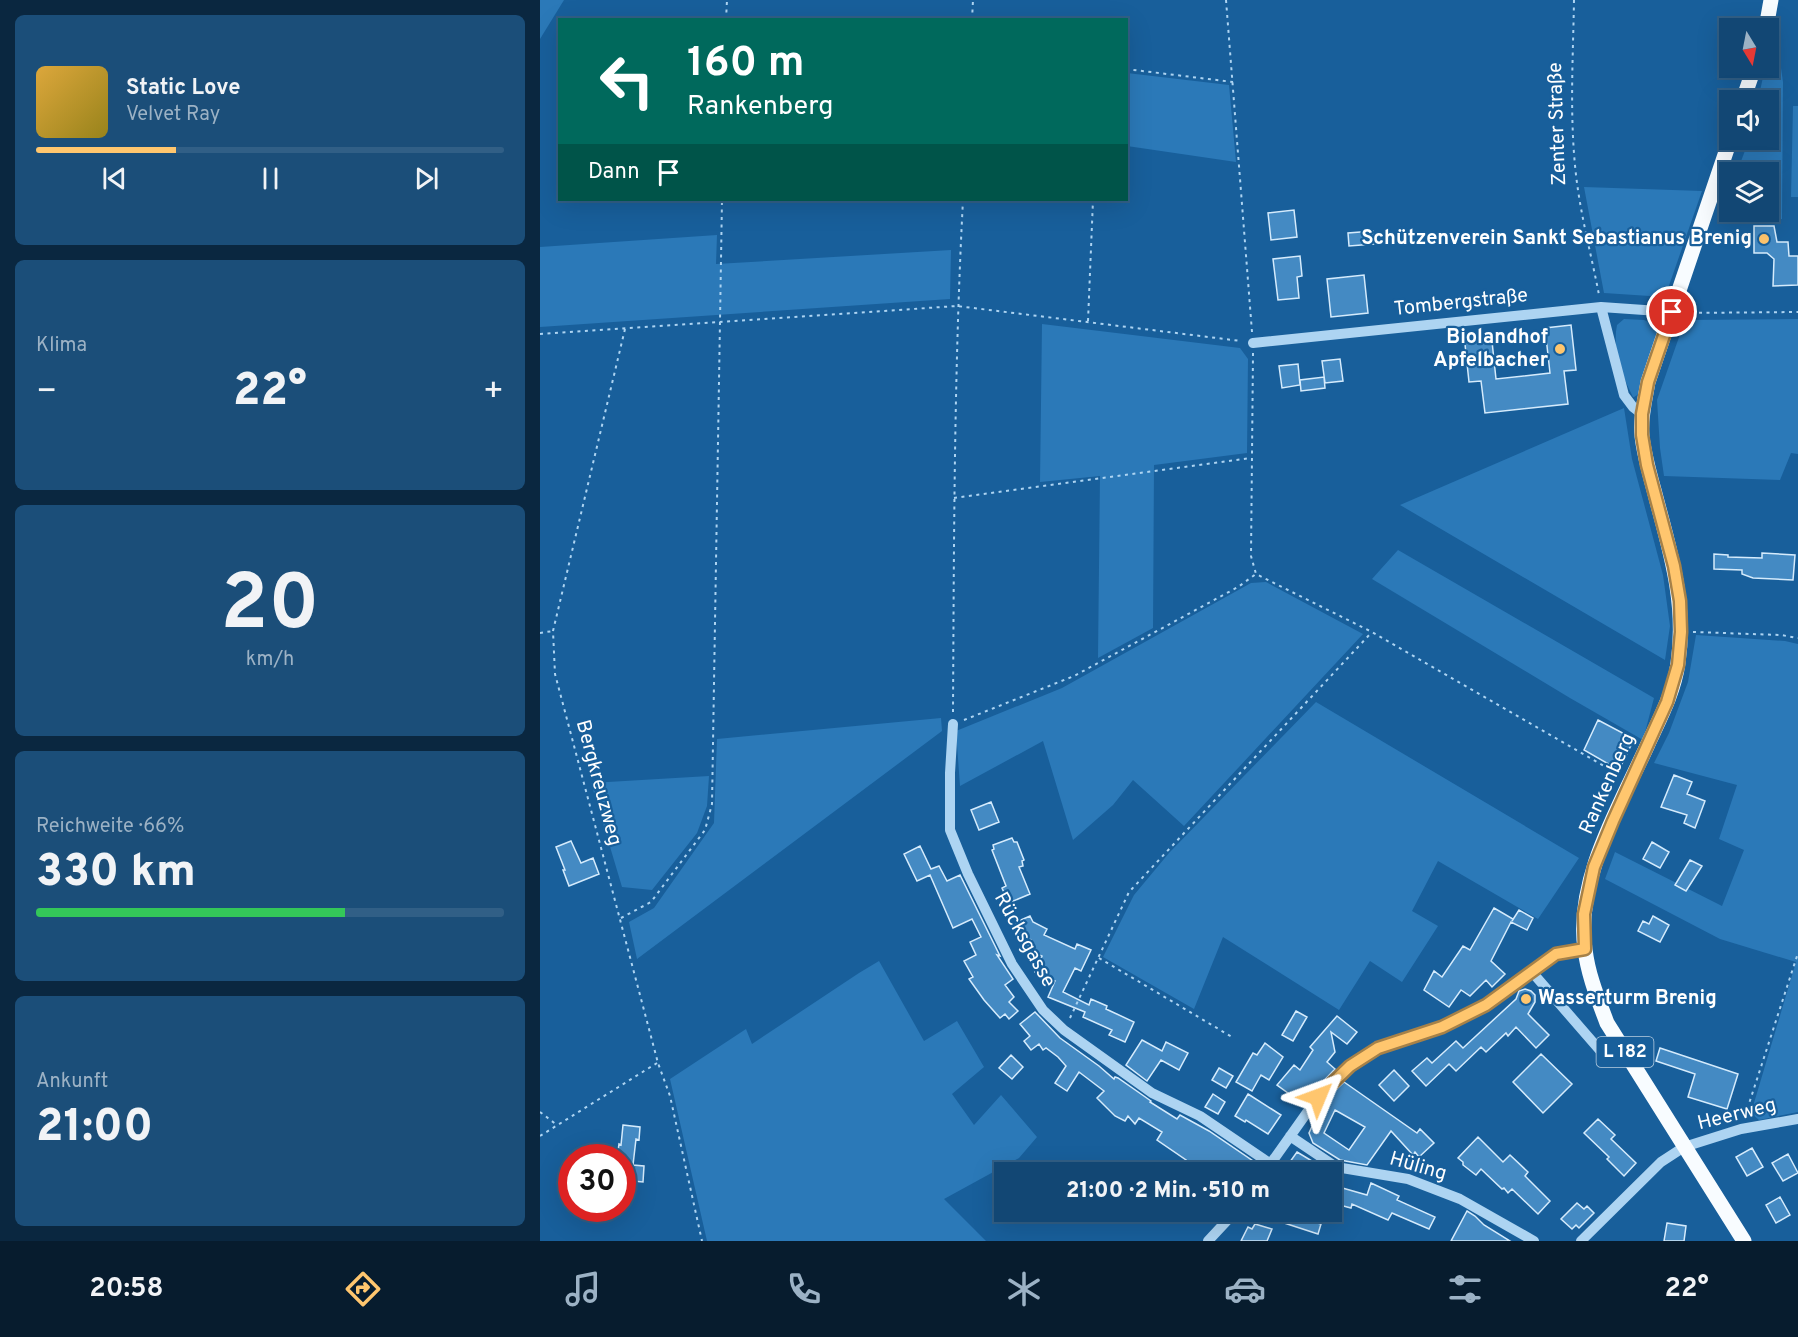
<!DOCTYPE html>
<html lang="de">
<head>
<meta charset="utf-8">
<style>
  body { margin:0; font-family:Overpass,sans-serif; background:#1b4e79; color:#f1f3f6; height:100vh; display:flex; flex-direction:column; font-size:22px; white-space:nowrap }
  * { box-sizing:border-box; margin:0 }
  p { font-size:20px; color:#9cb2c5 }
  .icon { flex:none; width:33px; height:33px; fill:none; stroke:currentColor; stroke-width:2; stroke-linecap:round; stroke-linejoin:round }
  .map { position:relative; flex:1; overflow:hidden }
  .details { display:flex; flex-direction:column; gap:15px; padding:15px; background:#0a2740; width:540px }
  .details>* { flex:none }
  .banner { position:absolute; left:18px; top:18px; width:570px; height:183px; border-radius:0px; box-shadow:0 6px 24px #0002,0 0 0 2px #315f86; background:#00695c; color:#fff; overflow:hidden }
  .needle { width:39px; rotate:170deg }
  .buttons { position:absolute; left:1179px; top:18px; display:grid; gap:12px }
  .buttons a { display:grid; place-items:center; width:60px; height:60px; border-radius:0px; background:#124774; box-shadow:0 6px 24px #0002,0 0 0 2px #315f86; font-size:30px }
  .speed { position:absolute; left:18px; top:1144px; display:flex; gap:12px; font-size:30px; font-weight:700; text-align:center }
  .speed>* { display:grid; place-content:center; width:78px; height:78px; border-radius:50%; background:#124774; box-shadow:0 6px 24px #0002,0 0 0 2px #315f86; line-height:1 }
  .speed .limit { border:9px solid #d22; background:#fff; color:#111 }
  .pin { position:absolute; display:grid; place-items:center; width:51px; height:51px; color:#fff; margin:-26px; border:3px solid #fff; border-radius:50%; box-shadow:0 2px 6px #0007 }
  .me { position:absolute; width:66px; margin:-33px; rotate:46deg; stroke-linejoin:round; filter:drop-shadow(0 0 4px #0008) }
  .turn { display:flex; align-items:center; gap:21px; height:126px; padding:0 30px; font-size:27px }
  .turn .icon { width:78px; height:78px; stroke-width:2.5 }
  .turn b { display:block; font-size:42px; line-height:51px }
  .then { display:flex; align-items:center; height:57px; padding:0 30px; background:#0003; gap:12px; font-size:22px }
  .big { font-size:45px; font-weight:800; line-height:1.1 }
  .details .tile { flex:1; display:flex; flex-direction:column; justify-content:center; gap:9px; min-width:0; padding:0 21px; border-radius:9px; background:#1b4e79 }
  .details .dial { align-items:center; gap:0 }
  .dial b { font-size:78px; line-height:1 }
  .song { display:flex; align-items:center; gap:18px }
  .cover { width:72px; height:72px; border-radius:9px; background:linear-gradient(135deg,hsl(40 70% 55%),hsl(50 70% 35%)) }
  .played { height:6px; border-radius:3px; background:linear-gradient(90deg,#ffc66e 30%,#315f86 30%) }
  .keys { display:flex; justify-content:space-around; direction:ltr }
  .heat { display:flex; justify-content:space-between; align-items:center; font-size:33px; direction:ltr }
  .charge { height:9px; border-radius:4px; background:linear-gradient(90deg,#34c759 66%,#315f86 0) }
  .trip { position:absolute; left:454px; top:1162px; width:348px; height:60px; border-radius:0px; background:#124774; box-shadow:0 6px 24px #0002,0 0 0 2px #315f86; font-weight:800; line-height:60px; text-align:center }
  .tab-bar { display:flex; height:96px; justify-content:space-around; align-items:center; background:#071c2e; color:#9cb2c5 }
  .tab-bar .icon { width:42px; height:42px }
  .tab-bar .current { color:#ffc66e }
  .tab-bar b { font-size:27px; color:#f1f3f6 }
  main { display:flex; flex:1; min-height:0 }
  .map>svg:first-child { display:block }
  .green { fill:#2b79b8 }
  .building { fill:#448ac3; stroke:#d5ebfc; stroke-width:1.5; fill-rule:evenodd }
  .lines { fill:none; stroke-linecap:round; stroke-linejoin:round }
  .path { stroke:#add4f2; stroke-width:2; stroke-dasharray:3 4.5; stroke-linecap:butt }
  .minor { stroke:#add4f2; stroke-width:10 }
  .major { stroke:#f8fcff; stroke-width:15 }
  .route-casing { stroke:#a68148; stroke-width:15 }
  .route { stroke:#ffc66e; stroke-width:10 }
  .poi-dot { fill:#ffc66e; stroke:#185f9b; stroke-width:2 }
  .labels { text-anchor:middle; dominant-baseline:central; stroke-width:4.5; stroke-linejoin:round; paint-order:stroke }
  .shield { fill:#185f9b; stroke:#bacfe1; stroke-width:1.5 }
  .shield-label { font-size:18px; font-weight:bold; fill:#fff }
  .street-label { font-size:20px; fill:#fff; stroke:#185f9b }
  .poi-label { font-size:20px; font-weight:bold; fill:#fff; stroke:#185f9b; text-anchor:end }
</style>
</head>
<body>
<main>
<section class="details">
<div class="tile">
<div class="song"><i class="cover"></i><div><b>Static Love</b><p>Velvet Ray</p></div></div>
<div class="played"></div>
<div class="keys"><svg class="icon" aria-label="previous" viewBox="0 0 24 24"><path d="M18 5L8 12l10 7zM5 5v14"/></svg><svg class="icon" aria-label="pause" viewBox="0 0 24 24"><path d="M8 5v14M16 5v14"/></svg><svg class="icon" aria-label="next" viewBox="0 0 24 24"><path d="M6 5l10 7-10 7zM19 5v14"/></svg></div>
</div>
<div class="tile"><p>Klima</p>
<div class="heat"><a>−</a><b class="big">22°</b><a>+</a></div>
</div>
<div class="tile dial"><b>20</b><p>km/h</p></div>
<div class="tile"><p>Reichweite · 66%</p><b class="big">330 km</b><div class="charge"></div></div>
<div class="tile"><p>Ankunft</p><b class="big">21:00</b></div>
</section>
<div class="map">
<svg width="1258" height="1241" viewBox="0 0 1258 1241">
  <rect width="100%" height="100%" fill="#185f9b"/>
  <path class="green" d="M0 0H24L0 39Z
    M1229 61H1240L1243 82 1242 219 1178 224 1189 194 1190 212H1228V172H1197L1209 140H1228V100H1218L1225 68H1228Z
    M587 73 689 85 696 162 587 146Z
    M1253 106H1258V197H1251Z
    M1044 187 1162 191 1125 297 1064 293Z
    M177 235 176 264 411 250 410 299 0 327V247Z
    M1084 319 1104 320 1114 324 1117 332 1099 394 1094 397H1093C1082 375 1072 350 1077 325Z
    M1258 319V454L1251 453 1240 480 1124 476 1120 448 1117 400 1145 320Z
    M502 324 700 348 708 359 707 453 614 465 613 628 558 658 560 476 500 482Z
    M1084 408 1092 459 1123 575 1130 626 1125 660 860 505Z
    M858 550 1114 698 1103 740 1030 698 832 579Z
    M726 582 823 634 644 826 593 780 573 805 533 840 503 741 420 786 416 731 522 688 711 583Z
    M1156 635 1245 641 1258 644V1112L1219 1120 1211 1113 1256 962 1180 939 1065 879 1075 852 1182 906 1204 850 1179 839 1197 785 1114 763 1129 733 1148 682Z
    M776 702 1039 858 998 919 898 861 872 911 898 926 862 982 830 961 799 1010 683 937 654 1009 563 957 594 895 629 853Z
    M401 718 402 731 97 959 89 922 114 908 174 823 177 739Z
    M169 776 167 806 157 833 112 890 82 887 51 783Z
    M339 961 384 1041 417 1021 444 1067 412 1094 434 1125 461 1095 497 1137 479 1158 404 1199 446 1241H167L130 1079 206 1029 212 1044 319 973Z"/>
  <path class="building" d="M754 210 757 237 731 240 728 213Z
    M1214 226H1234L1237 242H1248L1249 256H1258V285L1233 286 1234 259 1227 253H1214Z
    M833 231 834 244 809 246 808 233Z
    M760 256 762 276 757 277 759 298 738 300 733 259Z
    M824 275 828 313 791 317 787 279Z
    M1031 325 1036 370 1024 371 1028 404 945 413 941 381 929 382 924 335 951 332 956 379 1010 373 1005 328Z
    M800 359 803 381 785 383 782 361Z
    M758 364 760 385 742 388 739 366Z
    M784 377 785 388 761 391 760 380Z
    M1222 553 1255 555 1253 580 1213 578 1202 574V570L1174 569V554L1188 555V557L1222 558Z
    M1058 720 1094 739 1079 770 1044 750Z
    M1134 775 1152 782 1147 794 1165 801 1155 828 1144 823 1147 815 1121 807Z
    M451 802 459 822 439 830 431 810Z
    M472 838 474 842H477L484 860 482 861 483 866 479 867 490 894 471 902 468 896 466 897 462 888 466 886 452 850 454 849 453 845Z
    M31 841 41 863 53 858 59 874 29 886 23 870H25L16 847Z
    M1112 842 1129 852 1120 868 1103 859Z
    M380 846 391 869 399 866 407 881 420 875 460 956 457 955 473 979 465 985 474 997 469 1002 478 1011 469 1019 465 1014 460 1018 444 1000 429 979 433 977 424 961 436 955 430 942 441 937 432 919 413 928 390 875 377 881 364 854Z
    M1150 860 1162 866 1146 891 1135 885Z
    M954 908 973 919 972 921 979 910 993 918 987 930 971 922 951 961 965 974 952 987 946 980 930 996 921 990 909 1007 884 990 894 971 902 977 923 946 930 950Z
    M490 916 493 922 507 929 504 935 535 949 537 944 551 950 541 971 535 968 523 992 549 1005 551 999 567 1006 566 1009 594 1022 585 1042 569 1035 572 1030 543 1017 545 1012 508 997 515 981 495 972 502 956 487 949 491 940 481 936 476 922Z
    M1113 916 1129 925 1120 942 1098 931 1103 921 1109 924Z
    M985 989 991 991 995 995V1002L988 1014 1009 1035 996 1048 976 1027 968 1036 966 1033 946 1052 941 1047 916 1071 909 1064 886 1086 872 1071 887 1058 892 1063 916 1041 923 1048 976 999 979 991Z
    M756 1011 767 1017 753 1041 742 1035Z
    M495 1012 520 1038 559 1066 574 1079 575 1077 578 1078 611 1101 610 1102 637 1119 640 1115 669 1131 716 1163 709 1173H636L646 1160 617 1140 622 1132 599 1118 595 1124 588 1116 585 1121 575 1116 557 1098 564 1091 539 1072 527 1091 515 1083 526 1066 518 1057 506 1048 503 1050 499 1044 491 1050 484 1041 490 1036 480 1024Z
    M797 1016 817 1032 807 1044 791 1032 795 1052 787 1062 795 1069 771 1094 766 1091 759 1101 737 1085 754 1065 760 1070 773 1050 770 1047Z
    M602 1040 622 1051 626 1042 648 1053 639 1070 621 1060 607 1081 586 1065Z
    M725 1043 743 1057 729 1080 721 1075 712 1091 696 1082 713 1053 717 1055Z
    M1120 1048 1198 1074 1187 1109 1148 1097 1155 1074 1116 1061Z
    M1001 1054 1032 1084 1003 1113 973 1082Z
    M471 1055 483 1067 472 1079 459 1068Z
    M679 1068 693 1076 686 1088 672 1080Z
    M854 1070 869 1086 854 1101 839 1085Z
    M804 1082 877 1133 880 1129 894 1143 879 1157 875 1152 873 1155 851 1131 827 1165 800 1160 773 1143 769 1133 783 1102ZM795 1110 825 1127 809 1150 784 1133Z
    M673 1094 685 1102 678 1114 665 1107Z
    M708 1094 741 1115 728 1134 706 1120 705 1122 695 1116Z
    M1058 1119 1075 1135 1071 1139 1096 1163 1084 1176 1067 1159 1069 1157 1044 1133Z
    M83 1125 100 1127 99 1140 96 1139 93 1165 104 1166 103 1182 82 1180V1158H77L79 1144 81 1145Z
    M938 1137 963 1162 970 1155 988 1172 985 1176 1010 1201 998 1214 972 1189 968 1193 964 1188 962 1189 941 1169 936 1175 923 1165V1162L918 1158Z
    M1212 1148 1223 1167 1207 1176 1196 1157Z
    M757 1152 787 1170 785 1173H742Z
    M1248 1154 1258 1173 1243 1181 1232 1163Z
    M831 1183 859 1196 857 1200 895 1217 889 1229 852 1213 848 1220 812 1204 811 1208 792 1203V1185L827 1195Z
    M1240 1197 1250 1215 1236 1223 1226 1205Z
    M1037 1203 1044 1209 1047 1206 1054 1213 1039 1228 1036 1225 1032 1229 1021 1219Z
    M927 1211 935 1216 944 1225 970 1241H911Z
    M741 1212H757L772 1217 770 1221 781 1224 778 1234 738 1221Z
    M1127 1223 1146 1226 1144 1241H1124Z
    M715 1224 732 1229 727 1241H701L708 1227 712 1229Z"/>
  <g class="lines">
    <path class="path" d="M686 0 712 332
      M1034 0C1033 61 1029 122 1037 183 1042 221 1052 258 1059 295
      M186 20 187 0
      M432 20 433 0
      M586 69 693 82
      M1144 313 1258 312
      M548 321 553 200
      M85 329 13 631 15 674 118 1063 130 1096 162 1241
      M0 334 417 306 701 341
      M713 353 711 556 716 574 832 632 1078 774
      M414 498 711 458
      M1153 632 1241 635 1258 638
      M0 633 13 631
      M413 712C414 541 414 370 423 200
      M424 720 534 676 698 587 716 574
      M81 918 111 902 165 830 172 804 182 200
      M559 958 692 1037
      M530 1018 589 892 832 632
      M0 1112 17 1125
      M1205 1116 1258 953
      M0 1136 117 1063"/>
    <path class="minor" d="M1061 307 1084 395 1093 407 1102 414
      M713 343 1061 307 1133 312
      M413 724 410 773V830L428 874 472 964 503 1010 524 1030 612 1093 660 1116 731 1164
      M992 972 1064 1055
      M750 1136 796 1167 868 1179 920 1199 994 1241
      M724 1173 778 1097 810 1066 838 1048 902 1027 946 1005 1016 954 1045 949
      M668 1241 695 1212
      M1041 1241 1121 1162 1144 1147 1201 1129 1258 1119"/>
    <path class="major" d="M1226 28 1231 0
      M1203 100 1214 68
      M1190 140 1108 382C1105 400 1100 418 1102 436 1104 454 1109 472 1114 490 1129 548 1147 601 1138 663 1134 692 1120 718 1108 744 1080 806 1035 879 1045 949 1048 975 1058 999 1067 1023L1204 1241"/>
  </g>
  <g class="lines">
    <defs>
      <path id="route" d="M778 1097 810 1066 838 1048 902 1027 946 1005 1016 954 1045 949 1044 914 1054 867 1073 821 1127 702 1138 665 1141 632 1140 601 1134 566 1107 465 1102 435V414L1108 382 1132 312"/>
    </defs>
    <use href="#route" class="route-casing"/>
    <use href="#route" class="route"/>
  </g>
  <g class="poi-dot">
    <circle cx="1224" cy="239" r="6"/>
    <circle cx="1020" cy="349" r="6"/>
    <circle cx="986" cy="999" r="6"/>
  </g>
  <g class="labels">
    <rect class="shield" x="1056.5" y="1037" width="57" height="30" rx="4.5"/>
    <g class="shield-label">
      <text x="1085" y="1052">L 182</text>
    </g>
    <g class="street-label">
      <text transform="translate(1018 124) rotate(-92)">Zenter Straße</text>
      <text transform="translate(921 303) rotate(-6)">Tombergstraße</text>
      <text transform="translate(58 783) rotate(75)">Bergkreuzweg</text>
      <text transform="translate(1068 784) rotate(-66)">Rankenberg</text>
      <text transform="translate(484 940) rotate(61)">Rücksgasse</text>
      <text transform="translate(1197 1115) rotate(-14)">Heerweg</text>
      <text transform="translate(878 1167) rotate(16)">Hüling</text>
    </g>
    <g class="poi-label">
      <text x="1212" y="239">Schützenverein Sankt Sebastianus Brenig</text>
      <text x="1008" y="338">Biolandhof<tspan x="1008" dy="23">Apfelbacher</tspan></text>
      <text x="998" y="999" text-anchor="start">Wasserturm Brenig</text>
    </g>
  </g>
</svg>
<div class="buttons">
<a><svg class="needle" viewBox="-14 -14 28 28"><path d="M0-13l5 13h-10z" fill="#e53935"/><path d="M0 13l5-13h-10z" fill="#9cb2c5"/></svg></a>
<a><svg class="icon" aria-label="sound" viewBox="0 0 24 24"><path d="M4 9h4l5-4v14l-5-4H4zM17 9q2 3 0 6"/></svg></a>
<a><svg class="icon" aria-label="layers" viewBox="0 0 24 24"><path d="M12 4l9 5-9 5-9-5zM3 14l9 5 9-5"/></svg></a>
</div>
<div class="speed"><div class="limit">30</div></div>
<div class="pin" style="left:1132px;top:312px;background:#d93025"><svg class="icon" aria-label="arrive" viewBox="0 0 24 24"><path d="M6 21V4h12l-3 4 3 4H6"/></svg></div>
<svg class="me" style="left:778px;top:1097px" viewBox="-20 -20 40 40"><path d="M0-17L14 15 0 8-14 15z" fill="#ffc66e" stroke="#fff" stroke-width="4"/></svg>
<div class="trip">21:00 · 2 Min. · 510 m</div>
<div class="banner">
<div class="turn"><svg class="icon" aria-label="left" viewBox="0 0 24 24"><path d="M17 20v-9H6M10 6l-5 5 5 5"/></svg><div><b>160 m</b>Rankenberg</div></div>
<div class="then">Dann<svg class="icon" aria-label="arrive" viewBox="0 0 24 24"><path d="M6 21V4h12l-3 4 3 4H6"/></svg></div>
</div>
</div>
</main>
<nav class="tab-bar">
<b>20:58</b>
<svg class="icon current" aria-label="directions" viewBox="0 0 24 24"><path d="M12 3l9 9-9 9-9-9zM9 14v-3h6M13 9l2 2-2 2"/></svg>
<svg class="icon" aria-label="music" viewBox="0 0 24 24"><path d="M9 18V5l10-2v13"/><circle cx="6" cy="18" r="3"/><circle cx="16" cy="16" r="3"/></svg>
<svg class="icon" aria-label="phone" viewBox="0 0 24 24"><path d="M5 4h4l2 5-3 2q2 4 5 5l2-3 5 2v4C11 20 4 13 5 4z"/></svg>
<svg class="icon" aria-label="climate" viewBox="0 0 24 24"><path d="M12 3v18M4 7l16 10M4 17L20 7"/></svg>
<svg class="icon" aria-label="car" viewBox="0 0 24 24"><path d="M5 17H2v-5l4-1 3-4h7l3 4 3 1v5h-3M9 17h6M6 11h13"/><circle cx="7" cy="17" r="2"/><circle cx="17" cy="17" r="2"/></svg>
<svg class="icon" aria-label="filters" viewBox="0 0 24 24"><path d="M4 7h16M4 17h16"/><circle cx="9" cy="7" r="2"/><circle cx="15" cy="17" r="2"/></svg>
<b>22°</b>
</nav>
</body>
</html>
